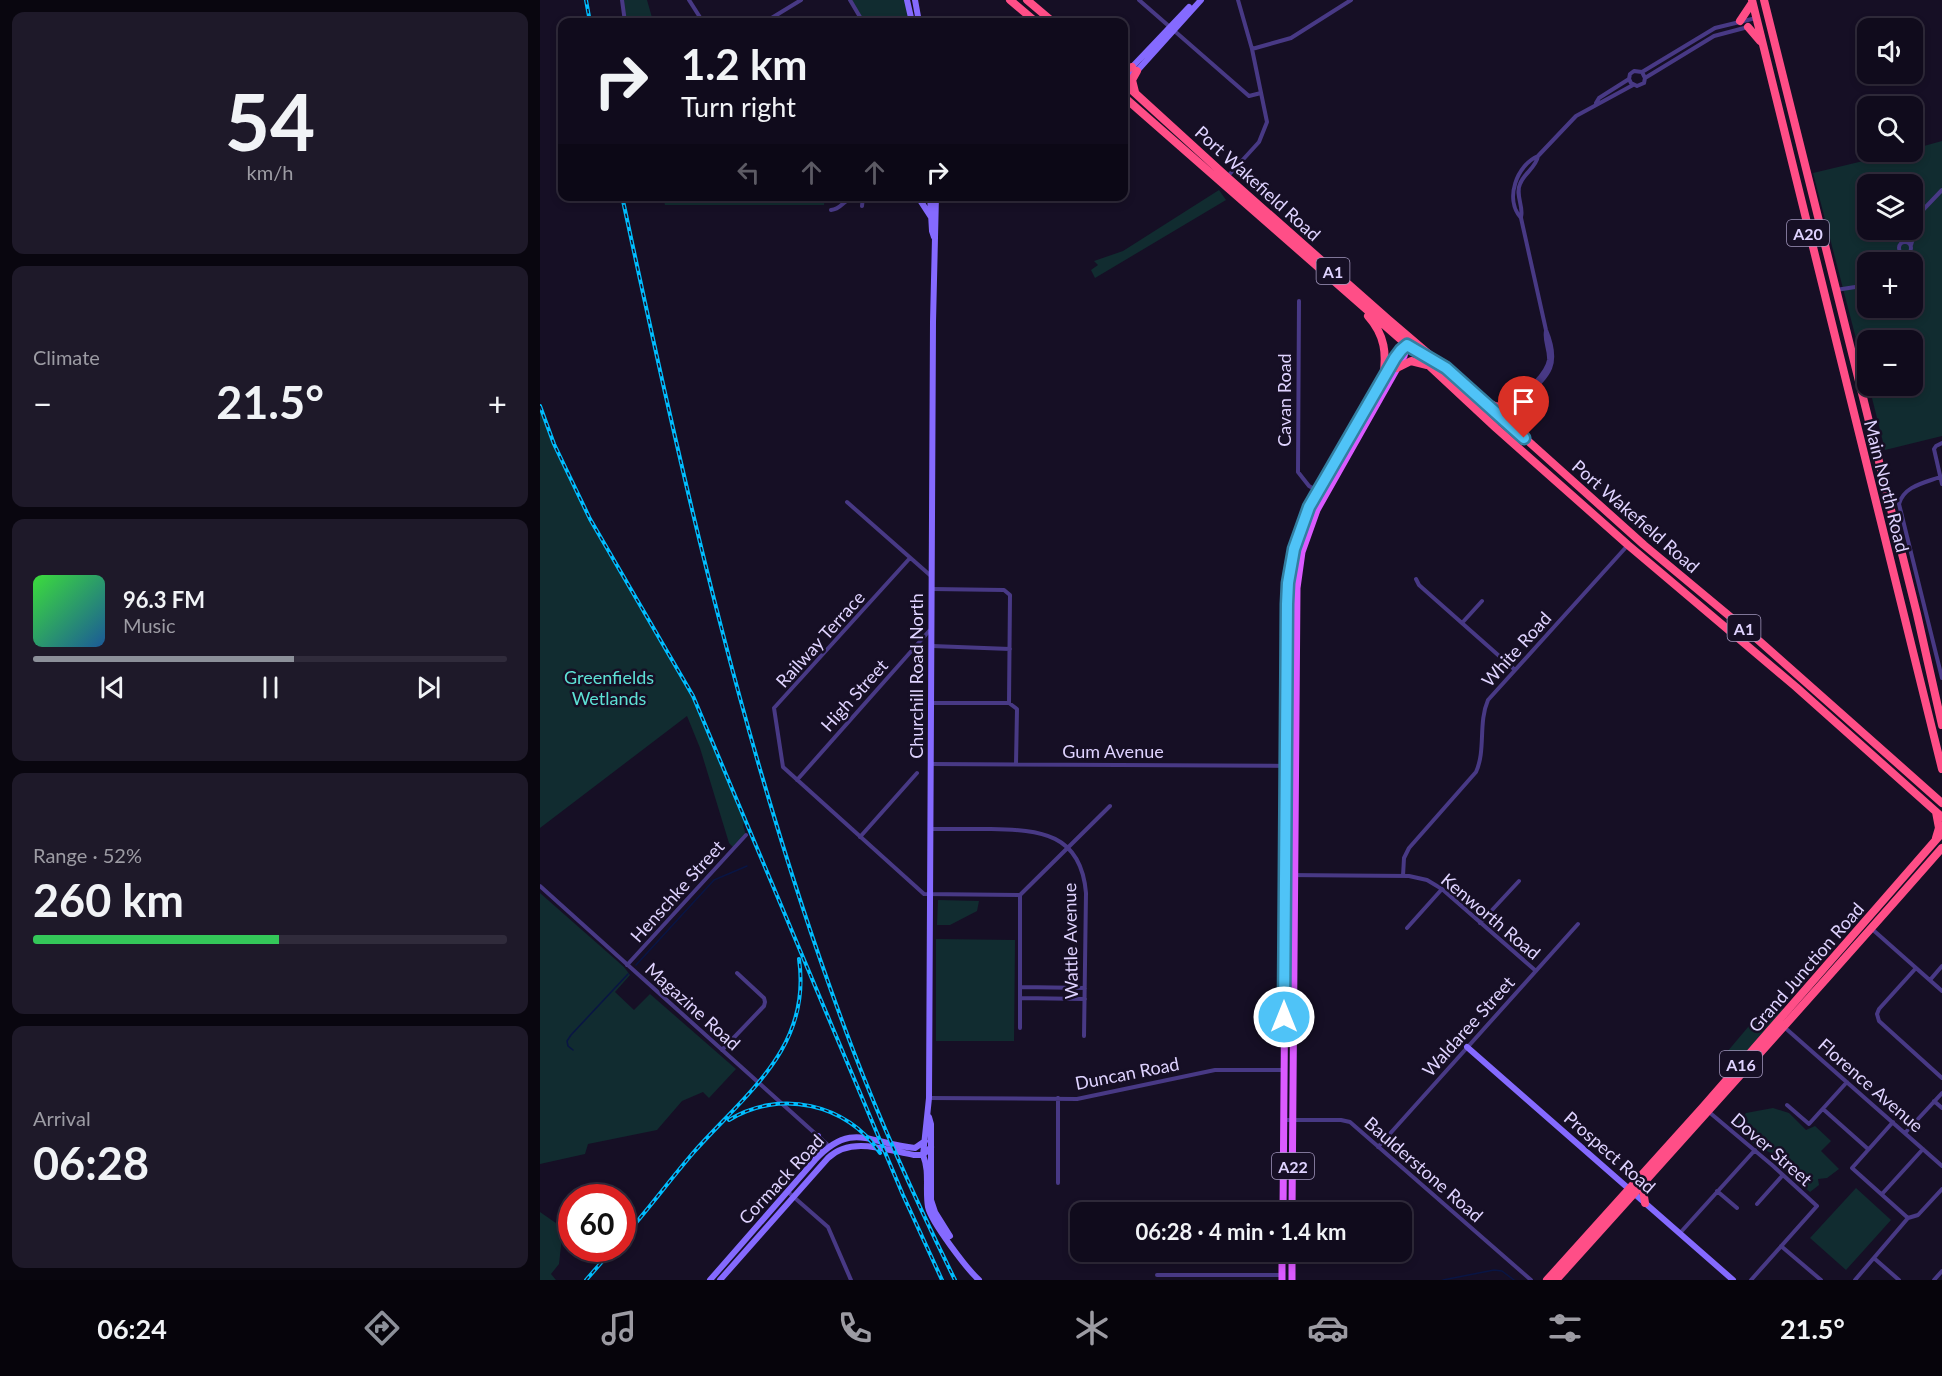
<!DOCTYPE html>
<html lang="en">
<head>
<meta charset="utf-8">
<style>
  body { margin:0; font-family:Lato,sans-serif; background:#1e1929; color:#f1f3f6; height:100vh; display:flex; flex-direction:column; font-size:22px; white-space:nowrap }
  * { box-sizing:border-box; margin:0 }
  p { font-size:20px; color:#9c9ba3 }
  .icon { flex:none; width:33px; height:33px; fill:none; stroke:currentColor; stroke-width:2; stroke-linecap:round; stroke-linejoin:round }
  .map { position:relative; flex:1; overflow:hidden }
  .sheet { display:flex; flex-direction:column; gap:12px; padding:12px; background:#09060f; width:540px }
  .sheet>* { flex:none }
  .banner { position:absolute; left:18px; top:18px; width:570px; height:183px; border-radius:12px; box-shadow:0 3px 9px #0003,0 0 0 2px #302b3b; background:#100b1c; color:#f1f3f6; overflow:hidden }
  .tools { position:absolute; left:1317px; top:18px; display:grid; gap:12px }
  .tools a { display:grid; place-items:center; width:66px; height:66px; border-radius:12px; background:#100b1c; box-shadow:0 3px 9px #0003,0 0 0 2px #302b3b; font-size:30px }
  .speed { position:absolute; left:18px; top:1184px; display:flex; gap:12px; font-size:30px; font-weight:700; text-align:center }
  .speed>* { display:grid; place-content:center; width:78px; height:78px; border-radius:50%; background:#100b1c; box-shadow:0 3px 9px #0003,0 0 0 2px #302b3b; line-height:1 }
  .speed .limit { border:9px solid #d22; background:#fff; color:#111 }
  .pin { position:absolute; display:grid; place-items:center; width:51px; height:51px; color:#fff; margin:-62px -26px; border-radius:50% 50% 50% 0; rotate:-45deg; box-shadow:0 0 6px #0007 }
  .pin .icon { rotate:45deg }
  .me { position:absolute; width:66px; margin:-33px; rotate:0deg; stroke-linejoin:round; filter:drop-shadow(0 0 4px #0008) }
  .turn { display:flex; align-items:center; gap:21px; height:126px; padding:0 24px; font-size:27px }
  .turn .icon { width:78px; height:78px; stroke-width:2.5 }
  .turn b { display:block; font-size:42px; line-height:51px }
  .lanes { display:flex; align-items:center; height:57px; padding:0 24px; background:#0003; justify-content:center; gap:30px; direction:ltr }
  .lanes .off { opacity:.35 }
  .big { font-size:45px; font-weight:700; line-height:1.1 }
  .sheet .tile { flex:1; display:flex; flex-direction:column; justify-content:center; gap:9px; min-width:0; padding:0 21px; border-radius:12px; background:#1e1929 }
  .sheet .dial { align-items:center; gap:0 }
  .dial b { font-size:78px; line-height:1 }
  .song { display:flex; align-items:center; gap:18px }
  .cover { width:72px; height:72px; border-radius:9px; background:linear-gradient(135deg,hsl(120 70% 55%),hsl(210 70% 35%)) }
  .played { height:6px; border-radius:3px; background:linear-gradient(90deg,#8c9099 55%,#302b3b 55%) }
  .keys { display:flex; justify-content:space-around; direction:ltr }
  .heat { display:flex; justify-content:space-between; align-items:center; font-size:33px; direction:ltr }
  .charge { height:9px; border-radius:4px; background:linear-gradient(90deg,#34c759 52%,#302b3b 0) }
  .trip { position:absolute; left:530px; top:1202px; width:342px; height:60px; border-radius:12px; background:#100b1c; box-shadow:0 3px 9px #0003,0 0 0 2px #302b3b; font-weight:700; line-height:60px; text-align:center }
  .tab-bar { display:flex; height:96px; justify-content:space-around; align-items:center; background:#06040b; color:#9c9ba3 }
  .tab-bar .icon { width:42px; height:42px }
  .tab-bar .active { color:#8c9099 }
  .tab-bar b { font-size:27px; color:#f1f3f6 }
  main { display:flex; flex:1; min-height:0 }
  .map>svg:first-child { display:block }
  .green { fill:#112c30; fill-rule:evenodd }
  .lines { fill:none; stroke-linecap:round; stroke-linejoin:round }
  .stream { stroke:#091544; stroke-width:1.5 }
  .street { stroke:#483985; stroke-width:4 }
  .secondary { stroke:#856aff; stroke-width:6 }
  .primary { stroke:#db5aff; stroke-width:7 }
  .highway { stroke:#ff4e87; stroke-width:8 }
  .rail-casing { stroke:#00bdfe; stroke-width:4 }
  .rail { stroke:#160f25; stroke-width:1.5; stroke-dasharray:4.5; stroke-linecap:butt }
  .route-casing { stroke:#337fa1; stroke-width:15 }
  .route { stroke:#4fc3f7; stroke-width:10 }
  .labels { text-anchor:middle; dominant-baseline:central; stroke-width:5; stroke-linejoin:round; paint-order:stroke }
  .shield { fill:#160f25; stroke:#a398be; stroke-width:1.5 }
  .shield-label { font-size:16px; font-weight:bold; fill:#dfd3ff }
  .street-label { font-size:18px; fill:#dfd3ff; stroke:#160f25 }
  .park-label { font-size:18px; fill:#5de1d5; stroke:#160f25 }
</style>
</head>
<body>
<main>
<section class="sheet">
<div class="tile dial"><b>54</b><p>km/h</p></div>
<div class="tile"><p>Climate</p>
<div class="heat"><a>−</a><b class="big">21.5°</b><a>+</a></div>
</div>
<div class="tile">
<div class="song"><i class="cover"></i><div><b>96.3 FM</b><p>Music</p></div></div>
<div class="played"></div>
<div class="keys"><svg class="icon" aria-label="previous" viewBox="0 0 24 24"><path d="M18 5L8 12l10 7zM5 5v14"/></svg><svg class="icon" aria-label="pause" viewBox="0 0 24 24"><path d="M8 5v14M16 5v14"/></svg><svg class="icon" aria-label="next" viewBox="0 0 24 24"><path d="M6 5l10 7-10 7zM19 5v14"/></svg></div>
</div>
<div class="tile"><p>Range · 52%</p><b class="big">260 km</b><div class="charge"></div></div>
<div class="tile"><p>Arrival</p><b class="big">06:28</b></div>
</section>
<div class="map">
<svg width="1402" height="1280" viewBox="0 0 1402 1280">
  <rect width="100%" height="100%" fill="#160f25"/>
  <path class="green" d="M82 0H107L113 21 85 22Z
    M310 0H367L372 22H323Z
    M1402 141V436L1345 450 1329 386H1372V340H1328L1327 381 1273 173 1361 152H1372L1373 149ZM1328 184H1372V230H1328ZM1328 262H1372V308H1328Z
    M679 190 686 200 555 278 551 270 558 265 554 261 583 251Z
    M123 197V196L285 197 284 205H125Z
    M0 405 32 483 73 559 138 668 173 740 206 818 203 825 206 835 194 848 189 843 160 748 147 716 0 828Z
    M0 893 84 967 90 975 75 992 94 1010 110 994 196 1069 169 1098 163 1092 142 1101 117 1130 48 1144 45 1154 0 1164Z
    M398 900 439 901 437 911 410 925H397Z
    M396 939 475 940 474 1041H396Z
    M1236 1002 1245 1010 1201 1060 1192 1057 1187 1052 1214 1020 1218 1022Z
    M1233 1108 1249 1113 1266 1130 1275 1126 1291 1141 1281 1151 1299 1169 1287 1178 1278 1179 1279 1185 1270 1192 1247 1173 1234 1155 1213 1143 1195 1126 1206 1113Z
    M1316 1188 1351 1220 1306 1270 1270 1238Z
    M0 1212 23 1228 19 1264 11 1274 16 1280H0Z"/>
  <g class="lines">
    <path class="stream" d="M96 965 174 880 207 866
      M33 1050 28 1046 27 1041 31 1035 88 974
      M903 1280 954 1270 962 1271 974 1280"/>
    <path class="street" d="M82 0 85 22
      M149 0 163 22
      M310 0 323 22
      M599 0 709 96 721 93
      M225 22 261 0
      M712 49 751 38 811 0
      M1102 72 1175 28 1216 18
      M1105 78 1174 36 1208 27
      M1056 103 1059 98 1089 79 1090 74 1094 71 1102 72 1105 78 1104 83 1097 86 1091 83 1089 79
      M688 176 719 142 727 122 712 49 698 0
      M334 196 338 199 392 200
      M322 206 323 197
      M291 210C300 209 301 204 308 200 315 196 325 197 333 196
      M981 217C984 207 975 195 980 184 984 173 996 168 998 156
      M1359 248a6 6 0 1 1 12 0a6 6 0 1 1-12 0Z
      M1371 245 1381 212 1402 190
      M1356 262 1366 254
      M1296 290 1328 285
      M759 301 758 472 769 486 785 495
      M967 408C979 397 1006 377 1009 360 1010 350 1004 341 1006 331
      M968 422C969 413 973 409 979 402 1006 377 1022 369 1006 330L981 218C964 199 977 165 998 156L1036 116 1093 85
      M1402 443 1396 446 1394 449 1402 484
      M1400 477C1384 483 1364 486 1359 504L1402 678
      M307 502 391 576
      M370 558 234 708 243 767 384 894 480 895V1028
      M876 579 879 585 975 670
      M392 589 464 590 470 595 469 703
      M922 623 942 601
      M392 646 470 649
      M391 703H469L477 709 476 764
      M391 764 755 766
      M257 780 390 630
      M391 829C411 829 431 829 451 829 500 830 541 833 546 893L544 1036
      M320 837 377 773
      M745 875 869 876 887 880 902 889 996 971
      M863 876 864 858 869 848 936 772C946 750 938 723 948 700L1088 545
      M0 886 289 1146
      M480 895 570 806
      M940 923 979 881
      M867 928 902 889
      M1332 929 1402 991
      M87 965 206 835
      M1376 968 1339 1009 1337 1014 1339 1021 1402 1078
      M1390 980 1402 966
      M481 987 545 988
      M480 998 545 999
      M1243 1026 1402 1166
      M182 1050 224 1006 225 1002 224 998 197 973
      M389 1098 537 1099 675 1070H744
      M1394 1101 1402 1108
      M1247 1105 1269 1124 1307 1082
      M1283 1109 1328 1149
      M1169 1112 1232 1165 1277 1206 1211 1280
      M743 1120H801L810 1122 991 1280
      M1365 1133 1402 1093
      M838 1147 1038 924
      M518 1183V1098
      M1177 1191 1197 1208
      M248 1192 288 1227 311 1280
      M1342 1194 1383 1149
      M1217 1204 1243 1175
      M1368 1218 1378 1215 1402 1189
      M1140 1233 1215 1150
      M1241 1246 1281 1280
      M1335 1259 1359 1280
      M617 1275H741
      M1315 1280 1368 1218 1312 1168 1353 1122
      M1394 1280 1402 1271"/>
    <path class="secondary" d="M367 0 372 22
      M375 0 379 22
      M584 80 592 67 649 7
      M584 82 597 71 661 0
      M390 196 392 231 394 237
      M396 196 393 322 389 1098 383 1155C390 1172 385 1189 388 1207 391 1222 427 1269 439 1280
      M380 200 391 217
      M927 1047 1193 1280
      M389 1117 391 1124V1200L395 1212 410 1236
      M276 1157 279 1150 278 1136
      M170 1280 275 1160C312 1120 330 1144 375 1148L385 1141
      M180 1280 288 1158C311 1136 346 1150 374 1155H383L391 1147"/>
    <path class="primary" d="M743 1212 748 583 754 549 769 507 855 358 861 349 867 345
      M752 1212 757 588 762 552 777 510 864 356 867 345
      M742 1280V1251
      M752 1280V1251"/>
    <path class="highway" d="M470 0 496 22
      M487 0 513 22
      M1212 0 1402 769
      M1224 0 1377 614 1402 725
      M1200 21 1212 3
      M1208 27 1220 41
      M584 70 592 67
      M584 83 687 177 849 320 938 396 1104 545 1217 639 1402 803
      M595 92 592 80 597 71
      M584 97 867 345 956 428 1088 545 1256 687 1402 817
      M828 316C845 335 847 354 843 378
      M857 368 871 361 887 365
      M949 403 955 406 967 408
      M1396 812 1399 828 1396 838
      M1105 1183 1103 1190 1105 1203
      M1007 1280 1163 1107 1402 833
      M1016 1280C1145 1137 1275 993 1402 848"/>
    <defs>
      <path id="rail" d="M46 0 50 22
        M82 196C144 485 208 774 313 1050 343 1128 378 1205 415 1280
        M0 406 14 444 50 519 153 696 363 1195 402 1280
        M189 1120C239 1089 307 1103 340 1153
        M82 1239C107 1211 129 1181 153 1153 205 1094 272 1048 259 959
        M46 1280 74 1248"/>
    </defs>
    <use href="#rail" class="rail-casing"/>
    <use href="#rail" class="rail"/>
  </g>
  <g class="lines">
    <defs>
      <path id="route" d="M744 1017 747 604 748 583 754 549 769 507 855 358 861 350 867 345 906 368 984 438"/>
    </defs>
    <use href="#route" class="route-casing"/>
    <use href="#route" class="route"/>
  </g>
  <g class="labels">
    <g class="shield">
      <rect x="1247" y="220" width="42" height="26" rx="4.5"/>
      <rect x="776.5" y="258" width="33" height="26" rx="4.5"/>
      <rect x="1187.5" y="615" width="33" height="26" rx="4.5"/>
      <rect x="1180" y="1051" width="42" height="26" rx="4.5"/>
      <rect x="732" y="1153" width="42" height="26" rx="4.5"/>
    </g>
    <g class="shield-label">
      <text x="1268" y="233">A20</text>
      <text x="793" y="271">A1</text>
      <text x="1204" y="628">A1</text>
      <text x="1201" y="1064">A16</text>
      <text x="753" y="1166">A22</text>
    </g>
    <g class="street-label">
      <text transform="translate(718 183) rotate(42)">Port Wakefield Road</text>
      <text transform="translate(744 400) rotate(-90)">Cavan Road</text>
      <text transform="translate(1347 486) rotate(76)">Main North Road</text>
      <text transform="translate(1096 516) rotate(41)">Port Wakefield Road</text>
      <text transform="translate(280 639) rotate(-48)">Railway Terrace</text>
      <text transform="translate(976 649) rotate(-48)">White Road</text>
      <text transform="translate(376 676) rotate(-90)">Churchill Road North</text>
      <text transform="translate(314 695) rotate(-48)">High Street</text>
      <text x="573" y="751">Gum Avenue</text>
      <text transform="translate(137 891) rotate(-48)">Henschke Street</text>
      <text transform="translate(951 916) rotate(40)">Kenworth Road</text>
      <text transform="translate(530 941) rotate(-91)">Wattle Avenue</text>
      <text transform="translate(1266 967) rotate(-49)">Grand Junction Road</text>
      <text transform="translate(153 1006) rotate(42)">Magazine Road</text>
      <text transform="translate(928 1026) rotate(-48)">Waldaree Street</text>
      <text transform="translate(587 1073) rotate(-11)">Duncan Road</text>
      <text transform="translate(1331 1085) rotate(41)">Florence Avenue</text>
      <text transform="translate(1232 1149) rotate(41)">Dover Street</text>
      <text transform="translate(1070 1152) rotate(41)">Prospect Road</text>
      <text transform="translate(884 1169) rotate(41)">Baulderstone Road</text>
      <text transform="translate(241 1179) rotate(-47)">Cormack Road</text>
    </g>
    <g class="park-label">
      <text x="69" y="677">Greenfields<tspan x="69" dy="21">Wetlands</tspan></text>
    </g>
  </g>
</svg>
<div class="tools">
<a><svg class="icon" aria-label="sound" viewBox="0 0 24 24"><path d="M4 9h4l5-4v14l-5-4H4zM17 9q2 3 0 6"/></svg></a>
<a><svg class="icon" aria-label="search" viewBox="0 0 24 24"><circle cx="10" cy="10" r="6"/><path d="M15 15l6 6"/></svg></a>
<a><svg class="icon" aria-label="layers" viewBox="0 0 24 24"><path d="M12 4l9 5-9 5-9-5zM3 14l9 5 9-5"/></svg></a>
<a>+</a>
<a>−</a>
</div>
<div class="speed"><div class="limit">60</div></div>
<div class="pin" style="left:984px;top:438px;background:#d93025"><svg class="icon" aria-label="arrive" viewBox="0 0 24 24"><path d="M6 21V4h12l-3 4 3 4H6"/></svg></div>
<svg class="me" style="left:744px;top:1017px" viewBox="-20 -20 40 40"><circle r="17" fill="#4fc3f7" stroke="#fff" stroke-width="3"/><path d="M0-11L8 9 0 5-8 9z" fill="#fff"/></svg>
<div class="trip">06:28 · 4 min · 1.4 km</div>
<div class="banner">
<div class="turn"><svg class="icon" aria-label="right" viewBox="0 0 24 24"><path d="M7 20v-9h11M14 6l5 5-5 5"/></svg><div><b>1.2 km</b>Turn right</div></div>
<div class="lanes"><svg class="icon off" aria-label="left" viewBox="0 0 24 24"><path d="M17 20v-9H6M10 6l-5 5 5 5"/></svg><svg class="icon off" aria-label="ahead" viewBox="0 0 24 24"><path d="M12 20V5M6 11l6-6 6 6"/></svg><svg class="icon off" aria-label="ahead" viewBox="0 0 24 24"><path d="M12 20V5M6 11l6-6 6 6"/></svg><svg class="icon" aria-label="right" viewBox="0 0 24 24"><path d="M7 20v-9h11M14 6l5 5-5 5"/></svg></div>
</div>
</div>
</main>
<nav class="tab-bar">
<b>06:24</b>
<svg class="icon active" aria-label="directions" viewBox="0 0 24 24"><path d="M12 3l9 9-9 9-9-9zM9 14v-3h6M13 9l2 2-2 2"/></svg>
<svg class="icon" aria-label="music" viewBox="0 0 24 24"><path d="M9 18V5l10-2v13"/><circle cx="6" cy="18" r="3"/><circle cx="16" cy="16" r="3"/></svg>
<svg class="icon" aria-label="phone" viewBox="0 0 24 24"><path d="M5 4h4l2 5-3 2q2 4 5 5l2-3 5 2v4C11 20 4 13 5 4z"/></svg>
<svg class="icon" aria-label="climate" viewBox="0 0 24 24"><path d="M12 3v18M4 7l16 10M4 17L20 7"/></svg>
<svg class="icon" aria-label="car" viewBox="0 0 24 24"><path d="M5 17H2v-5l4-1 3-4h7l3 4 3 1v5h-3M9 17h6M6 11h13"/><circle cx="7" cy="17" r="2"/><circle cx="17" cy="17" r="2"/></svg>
<svg class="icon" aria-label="filters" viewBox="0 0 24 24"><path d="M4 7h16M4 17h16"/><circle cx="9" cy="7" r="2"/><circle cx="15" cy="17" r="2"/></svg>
<b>21.5°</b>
</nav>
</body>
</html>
